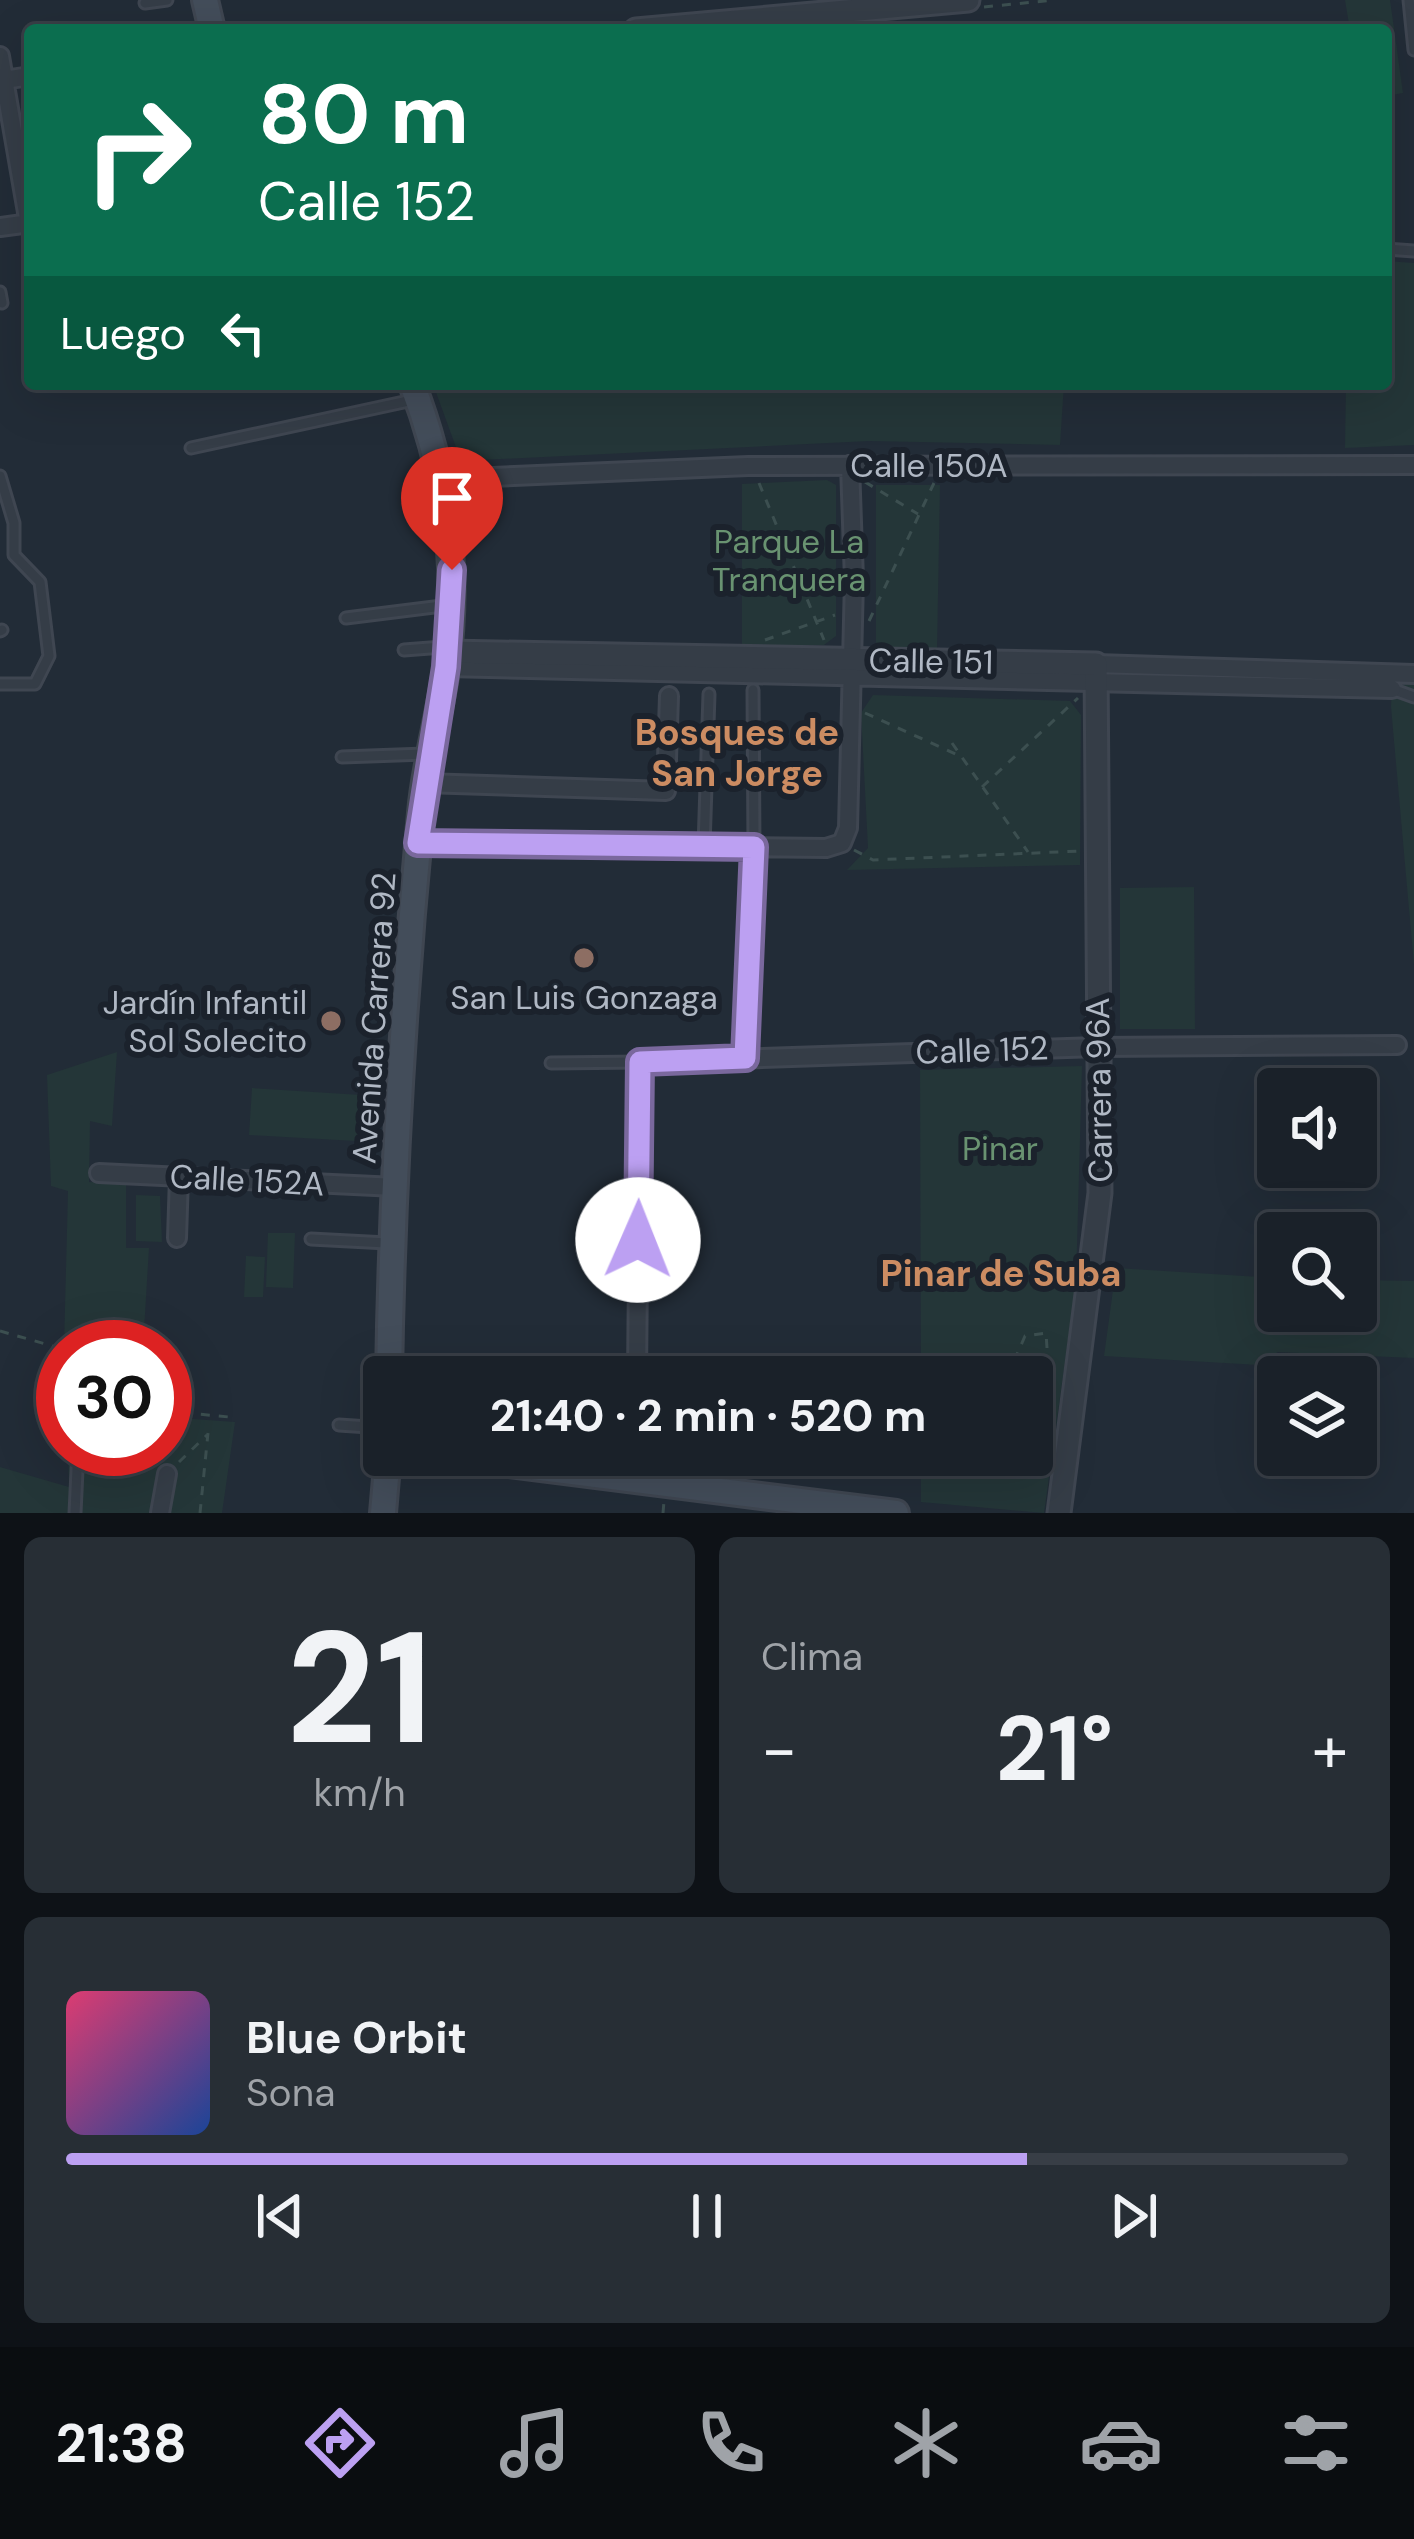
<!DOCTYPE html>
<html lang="es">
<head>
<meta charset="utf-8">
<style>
  body { margin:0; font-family:"DM Sans",sans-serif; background:#272e35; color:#f1f3f6; height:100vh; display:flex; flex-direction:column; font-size:45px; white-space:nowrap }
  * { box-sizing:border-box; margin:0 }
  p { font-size:39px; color:#9fa3a8 }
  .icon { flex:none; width:66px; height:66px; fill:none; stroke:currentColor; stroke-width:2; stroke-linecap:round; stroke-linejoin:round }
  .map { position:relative; height:1513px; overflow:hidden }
  .panel { display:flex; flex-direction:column; gap:24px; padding:24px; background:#0e1217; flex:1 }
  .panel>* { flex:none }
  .guide { position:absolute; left:24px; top:24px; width:1368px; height:366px; border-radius:12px; box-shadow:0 12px 48px #0002,0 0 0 3px #383e46; background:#0b6e4f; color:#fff; overflow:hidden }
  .buttons { position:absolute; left:1257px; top:1068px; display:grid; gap:24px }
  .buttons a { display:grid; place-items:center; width:120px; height:120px; border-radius:12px; background:#1a2129; box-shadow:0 12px 48px #0002,0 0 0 3px #383e46; font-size:60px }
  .speed { position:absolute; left:36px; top:1320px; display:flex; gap:24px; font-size:60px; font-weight:700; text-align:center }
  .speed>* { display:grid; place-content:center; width:156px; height:156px; border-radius:50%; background:#1a2129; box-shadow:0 12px 48px #0002,0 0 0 3px #383e46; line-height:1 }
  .speed .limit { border:18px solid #d22; background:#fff; color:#111 }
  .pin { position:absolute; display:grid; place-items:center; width:102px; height:102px; color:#fff; margin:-123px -51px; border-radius:50% 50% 50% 0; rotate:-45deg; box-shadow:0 0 12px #0007 }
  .pin .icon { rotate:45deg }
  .me { position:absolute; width:132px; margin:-66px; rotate:1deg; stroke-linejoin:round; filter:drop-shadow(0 0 9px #0008) }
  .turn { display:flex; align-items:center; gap:42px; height:252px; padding:0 36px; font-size:54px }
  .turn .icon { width:156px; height:156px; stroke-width:2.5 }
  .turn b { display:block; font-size:84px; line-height:102px }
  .then { display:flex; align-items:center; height:114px; padding:0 36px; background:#0003; gap:24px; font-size:45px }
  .big { font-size:90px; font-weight:700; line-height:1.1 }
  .panel .tile { flex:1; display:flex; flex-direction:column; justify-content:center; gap:18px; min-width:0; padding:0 42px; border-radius:18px; background:#272e35 }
  .panel .dial { align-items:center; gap:0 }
  .dial b { font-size:156px; line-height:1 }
  .song { display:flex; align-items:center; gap:36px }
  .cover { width:144px; height:144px; border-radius:18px; background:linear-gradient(135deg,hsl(340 70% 55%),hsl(220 70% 35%)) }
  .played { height:12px; border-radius:6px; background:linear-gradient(90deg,#bca0f2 75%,#383e46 75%) }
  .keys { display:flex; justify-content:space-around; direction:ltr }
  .heat { display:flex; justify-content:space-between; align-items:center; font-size:66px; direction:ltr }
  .panel .tiles { flex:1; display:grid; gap:24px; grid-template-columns:1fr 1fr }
  .tile:last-child { grid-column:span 2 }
  .trip { position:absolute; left:363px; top:1356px; width:690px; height:120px; border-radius:12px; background:#1a2129; box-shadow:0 12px 48px #0002,0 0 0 3px #383e46; font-weight:700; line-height:120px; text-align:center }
  .tabs { display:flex; height:192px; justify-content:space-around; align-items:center; background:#0a0d10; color:#9fa3a8 }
  .tabs .icon { width:84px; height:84px }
  .tabs .on { color:#bca0f2 }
  .tabs b { font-size:54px; color:#f1f3f6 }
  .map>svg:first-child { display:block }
  .green { fill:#243638 }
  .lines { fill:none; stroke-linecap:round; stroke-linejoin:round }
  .service-casing { stroke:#3f4651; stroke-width:15 }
  .minor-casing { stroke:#3f4651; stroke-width:22 }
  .tertiary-casing { stroke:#3f4651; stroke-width:27 }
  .secondary-casing { stroke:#3f4651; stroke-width:30 }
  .path { stroke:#3c4f50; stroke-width:3; stroke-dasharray:9 9; stroke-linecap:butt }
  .service { stroke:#353d47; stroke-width:9 }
  .minor { stroke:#353d47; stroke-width:16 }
  .tertiary { stroke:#353d47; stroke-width:21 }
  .secondary { stroke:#434d5a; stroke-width:24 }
  .route-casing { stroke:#7a689d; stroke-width:30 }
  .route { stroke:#bca0f2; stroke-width:21 }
  .education-dot { fill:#8d6e63; stroke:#1b222c; stroke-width:4.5 }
  .labels { text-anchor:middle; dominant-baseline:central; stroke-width:12; stroke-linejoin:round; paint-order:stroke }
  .street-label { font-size:33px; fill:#b0b8c4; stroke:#1b222c }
  .park-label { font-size:33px; fill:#699371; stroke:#1b222c }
  .poi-label { font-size:33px; fill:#b0b8c4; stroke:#1b222c }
  .neighbourhood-label { font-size:36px; font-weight:bold; fill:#cc8c62; stroke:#1b222c }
</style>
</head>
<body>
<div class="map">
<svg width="1414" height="1513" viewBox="0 0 1414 1513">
  <rect width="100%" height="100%" fill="#222c37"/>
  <path class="green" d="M1345 0H1390L1403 93 1386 96V30H1350Z
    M1386 261 1414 263V445L1345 448 1346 384H1386Z
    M433 384H1064L1060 445 869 441 461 461Z
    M827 480 836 485V636L824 645H742V484Z
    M876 485H940L937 650 876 649Z
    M1392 678 1414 680V965L1391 707Z
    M873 695 1070 701 1081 715 1080 865 847 870 868 848 861 713Z
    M1194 887 1195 1029H1120V888Z
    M117 1052 112 1126 90 1121 89 1182 126 1183V1248H149L143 1347H64L68 1191 51 1186 47 1075Z
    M1082 1066 1076 1282 1044 1513 921 1502V1455H1032V1377H921L920 1070Z
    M252 1088 377 1096 374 1142 249 1135Z
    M136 1195 160 1196 162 1242 136 1241Z
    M268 1233H295L293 1288 266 1287Z
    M246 1256 265 1257 263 1297H244Z
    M1116 1268 1278 1278V1311H1356V1280L1414 1281V1358L1277 1352 1275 1366 1104 1356Z
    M165 1417 235 1422 222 1513H0V1467L69 1487 68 1449H131L130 1459 156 1462 159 1449H165Z"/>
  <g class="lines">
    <defs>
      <path id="service" d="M1409 0 1414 50
        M145 3 167 0
        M1386 249 1414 251
        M0 292 2 303
        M191 448 413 400
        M0 476 14 523V555L40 582 49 656 35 684H0
        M346 618 450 605
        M0 631 2 630
        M404 650 443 647
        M1392 689 1414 697
        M753 690 754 846
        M342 757 425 754
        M704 847 709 694
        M551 1063 640 1062
        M311 1239 387 1243
        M339 1425 384 1428
        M75 1513 78 1449"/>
      <path id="minor" d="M0 56 29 224
        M4 80 30 76
        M0 227 30 223
        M445 479 748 466 1414 465
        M1096 664 1414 674
        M446 667 1392 689
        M424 783 666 791 669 696
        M418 843 826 848 842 843 848 828 854 580 850 465
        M745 1058 754 847
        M99 1173 396 1187
        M177 1238 179 1177
        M637 1377 640 1062 1097 1047 1397 1045
        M636 1479V1455
        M160 1513 167 1474"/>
      <path id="tertiary" d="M636 30 968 0
        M448 652 1096 664 1100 1193 1059 1513"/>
      <path id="secondary" d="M205 0 212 30
        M389 1377C392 1189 403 1000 421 813 425 765 439 718 446 670 460 570 448 477 412 384
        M438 1455 896 1513
        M383 1513 388 1455"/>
    </defs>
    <use href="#service" class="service-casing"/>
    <use href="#minor" class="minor-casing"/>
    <use href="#tertiary" class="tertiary-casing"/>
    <use href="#secondary" class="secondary-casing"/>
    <path class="path" d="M984 7 1055 0
      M542 30 619 23
      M865 482 918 514
      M759 483 824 640
      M869 621 934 483
      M765 640 835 615
      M865 713 960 756
      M952 743 1028 852
      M982 787 1078 698
      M854 850 873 860 1081 851
      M0 1331 63 1349
      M1007 1377 1025 1336 1046 1333 1048 1363 1032 1433
      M165 1411 229 1417
      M145 1453V1449
      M980 1455 978 1476 990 1478 1018 1455
      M179 1462 207 1435
      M200 1513 208 1433
      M663 1513 664 1501"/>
    <use href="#service" class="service"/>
    <use href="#minor" class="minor"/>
    <use href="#tertiary" class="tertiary"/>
    <use href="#secondary" class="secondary"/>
  </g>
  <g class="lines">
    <defs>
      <path id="route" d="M452 570 446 667 418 843 754 847 745 1058 640 1062 638 1240"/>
    </defs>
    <use href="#route" class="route-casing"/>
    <use href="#route" class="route"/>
  </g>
  <g class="education-dot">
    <circle cx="584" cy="958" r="12"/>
    <circle cx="331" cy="1021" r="12"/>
  </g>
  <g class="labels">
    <g class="street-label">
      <text x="929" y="465">Calle 150A</text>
      <text transform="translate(931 661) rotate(1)">Calle 151</text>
      <text transform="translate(374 1018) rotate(-86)">Avenida Carrera 92</text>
      <text transform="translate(982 1050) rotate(-2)">Calle 152</text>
      <text transform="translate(1099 1090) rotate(-91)">Carrera 96A</text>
      <text transform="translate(247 1180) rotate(3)">Calle 152A</text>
    </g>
    <g class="park-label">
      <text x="789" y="541">Parque La<tspan x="789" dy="38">Tranquera</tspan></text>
      <text x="1000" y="1148">Pinar</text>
    </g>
    <g class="poi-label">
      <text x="584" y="997">San Luis Gonzaga</text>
      <text x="307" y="1002" text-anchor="end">Jardín Infantil<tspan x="307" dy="38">Sol Solecito</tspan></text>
    </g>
    <g class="neighbourhood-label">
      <text x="737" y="732">Bosques de<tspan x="737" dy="41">San Jorge</tspan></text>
      <text x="1001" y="1273">Pinar de Suba</text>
    </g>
  </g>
</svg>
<div class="buttons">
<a><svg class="icon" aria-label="sound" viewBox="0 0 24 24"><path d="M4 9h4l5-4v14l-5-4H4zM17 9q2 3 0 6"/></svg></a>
<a><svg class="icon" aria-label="search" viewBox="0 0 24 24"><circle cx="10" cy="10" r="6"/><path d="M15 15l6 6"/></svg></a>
<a><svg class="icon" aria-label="layers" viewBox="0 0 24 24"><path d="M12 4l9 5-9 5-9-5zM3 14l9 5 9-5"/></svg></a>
</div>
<div class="speed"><div class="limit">30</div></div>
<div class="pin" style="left:452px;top:570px;background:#d93025"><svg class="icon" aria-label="arrive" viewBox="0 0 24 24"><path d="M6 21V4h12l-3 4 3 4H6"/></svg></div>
<svg class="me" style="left:638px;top:1240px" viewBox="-20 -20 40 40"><circle r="19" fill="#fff"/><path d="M0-13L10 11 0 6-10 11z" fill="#bca0f2"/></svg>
<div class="trip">21:40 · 2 min · 520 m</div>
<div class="guide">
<div class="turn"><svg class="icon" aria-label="right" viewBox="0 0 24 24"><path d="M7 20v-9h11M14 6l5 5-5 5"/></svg><div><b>80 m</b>Calle 152</div></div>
<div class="then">Luego<svg class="icon" aria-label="left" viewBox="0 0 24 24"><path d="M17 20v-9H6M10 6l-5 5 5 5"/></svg></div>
</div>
</div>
<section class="panel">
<div class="tiles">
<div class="tile dial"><b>21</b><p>km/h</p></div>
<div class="tile"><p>Clima</p>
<div class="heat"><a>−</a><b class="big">21°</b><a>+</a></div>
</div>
<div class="tile">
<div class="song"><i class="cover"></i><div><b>Blue Orbit</b><p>Sona</p></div></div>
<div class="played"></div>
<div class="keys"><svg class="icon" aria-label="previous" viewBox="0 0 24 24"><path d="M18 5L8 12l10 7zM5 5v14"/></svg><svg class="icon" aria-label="pause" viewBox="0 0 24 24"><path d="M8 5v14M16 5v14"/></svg><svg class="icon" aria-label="next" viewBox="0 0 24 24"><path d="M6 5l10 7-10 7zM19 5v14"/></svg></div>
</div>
</div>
</section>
<nav class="tabs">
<b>21:38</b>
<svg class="icon on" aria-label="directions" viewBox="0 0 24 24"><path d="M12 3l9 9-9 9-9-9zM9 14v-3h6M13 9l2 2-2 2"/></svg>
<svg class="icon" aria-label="music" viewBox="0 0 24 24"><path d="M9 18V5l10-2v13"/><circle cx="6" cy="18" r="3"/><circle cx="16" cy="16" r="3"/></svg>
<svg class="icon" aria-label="phone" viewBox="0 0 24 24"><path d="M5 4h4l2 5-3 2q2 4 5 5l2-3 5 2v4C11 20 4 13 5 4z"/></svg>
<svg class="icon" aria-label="climate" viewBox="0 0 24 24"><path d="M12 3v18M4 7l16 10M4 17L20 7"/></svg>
<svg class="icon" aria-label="car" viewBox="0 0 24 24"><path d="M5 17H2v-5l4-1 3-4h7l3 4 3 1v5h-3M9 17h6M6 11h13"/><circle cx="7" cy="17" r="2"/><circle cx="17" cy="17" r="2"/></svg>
<svg class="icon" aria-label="filters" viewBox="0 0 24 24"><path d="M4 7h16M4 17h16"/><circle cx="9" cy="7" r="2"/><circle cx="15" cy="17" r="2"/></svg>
</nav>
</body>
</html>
